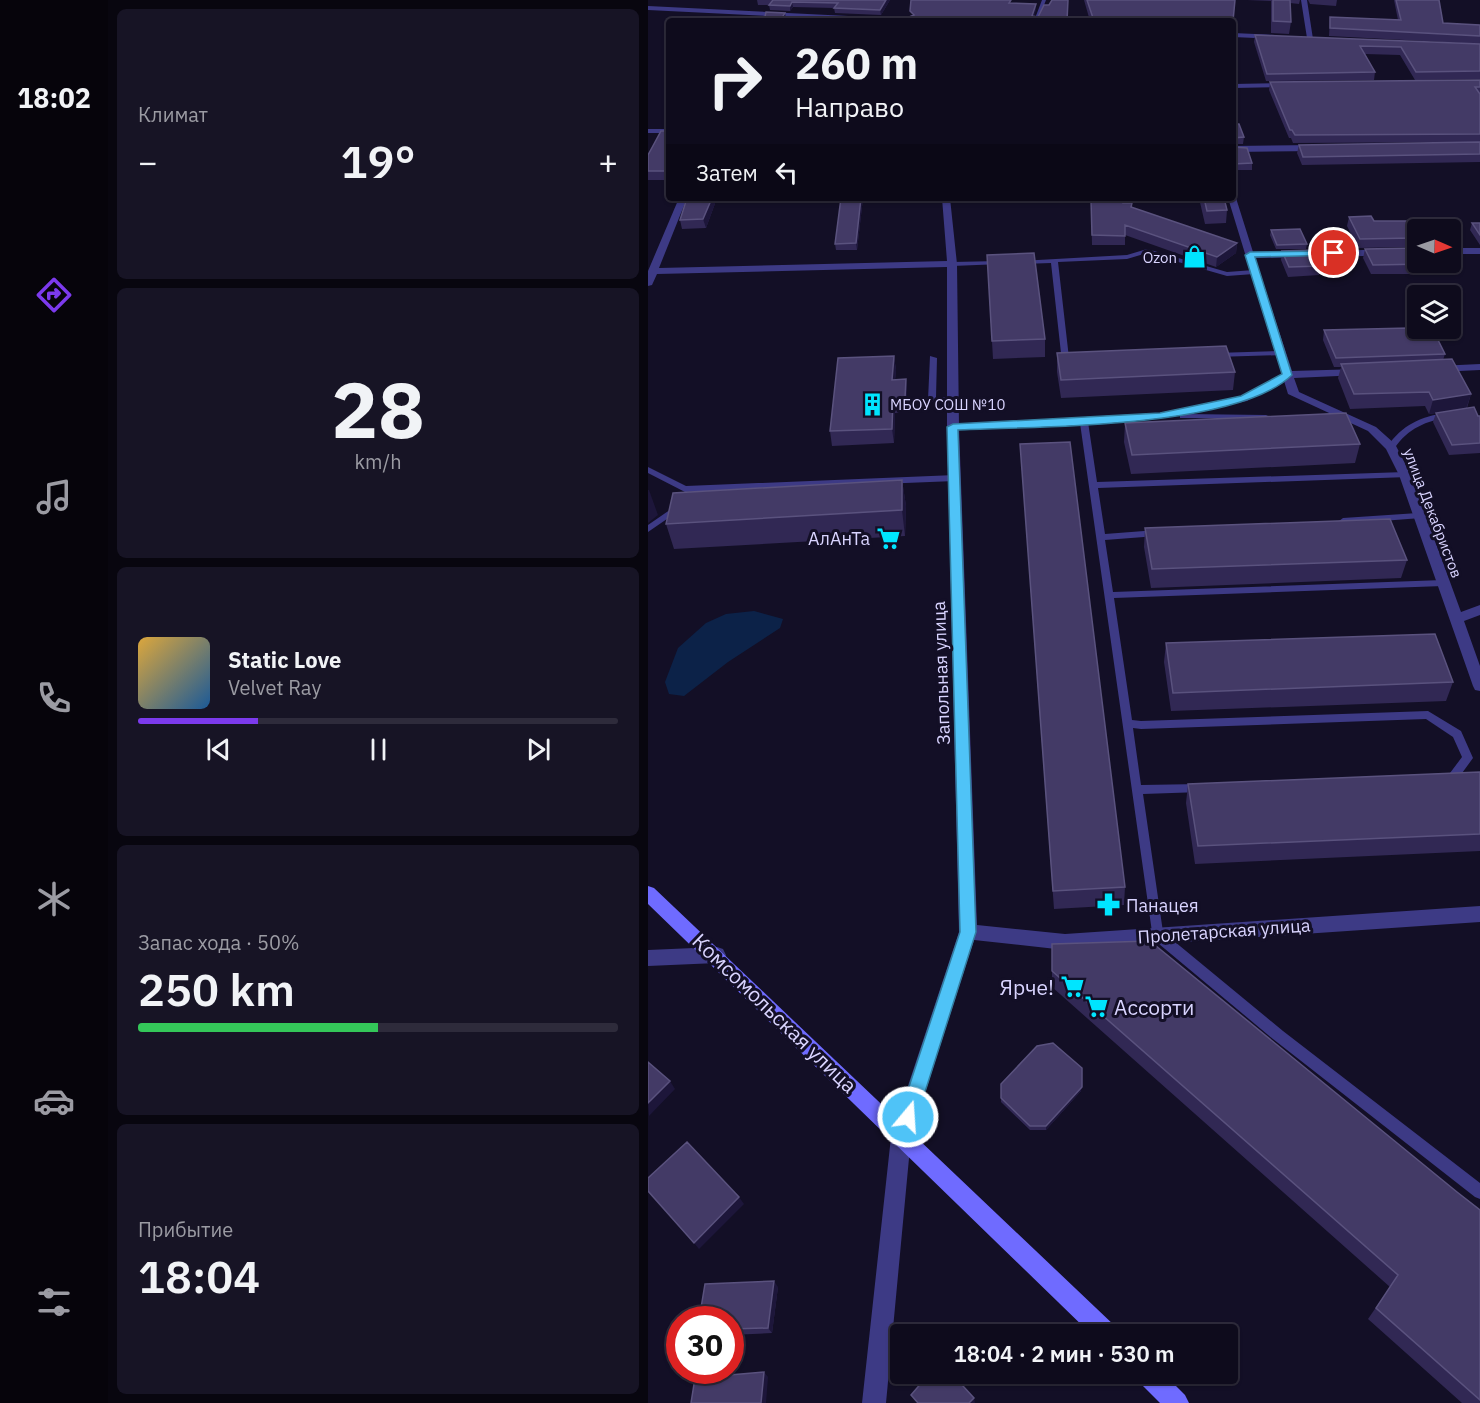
<!DOCTYPE html>
<html lang="ru">
<head>
<meta charset="utf-8">
<style>
  body { margin:0; font-family:"IBM Plex Sans",sans-serif; background:#171425; color:#f1f3f6; height:100vh; display:flex; flex-direction:column; font-size:22px; white-space:nowrap }
  * { box-sizing:border-box; margin:0 }
  p { font-size:20px; color:#9b9ba3 }
  .icon { flex:none; width:33px; height:33px; fill:none; stroke:currentColor; stroke-width:2; stroke-linecap:round; stroke-linejoin:round }
  .map { position:relative; flex:1; overflow:hidden }
  .drawer { display:flex; flex-direction:column; gap:9px; padding:9px; background:#08060f; width:540px }
  .drawer>* { flex:none }
  .banner { position:absolute; left:18px; top:18px; width:570px; height:183px; border-radius:6px; box-shadow:0 2px 4px #0004,0 0 0 2px #2e2b3b; background:#0e0b1c; color:#f1f3f6; overflow:hidden }
  .needle { width:39px; rotate:92deg }
  .tools { position:absolute; left:759px; top:219px; display:grid; gap:12px }
  .tools a { display:grid; place-items:center; width:54px; height:54px; border-radius:6px; background:#0e0b1c; box-shadow:0 2px 4px #0004,0 0 0 2px #2e2b3b; font-size:30px }
  .speed { position:absolute; left:18px; top:1306px; display:flex; gap:12px; font-size:30px; font-weight:700; text-align:center }
  .speed>* { display:grid; place-content:center; width:78px; height:78px; border-radius:50%; background:#0e0b1c; box-shadow:0 2px 4px #0004,0 0 0 2px #2e2b3b; line-height:1 }
  .speed .limit { border:9px solid #d22; background:#fff; color:#111 }
  .pin { position:absolute; display:grid; place-items:center; width:51px; height:51px; color:#fff; margin:-26px; border:3px solid #fff; border-radius:50%; box-shadow:0 2px 6px #0007 }
  .me { position:absolute; width:66px; margin:-33px; rotate:18deg; stroke-linejoin:round; filter:drop-shadow(0 0 4px #0008) }
  .turn { display:flex; align-items:center; gap:21px; height:126px; padding:0 30px; font-size:27px }
  .turn .icon { width:78px; height:78px; stroke-width:2.5 }
  .turn b { display:block; font-size:42px; line-height:51px }
  .then { display:flex; align-items:center; height:57px; padding:0 30px; background:#0003; gap:12px; font-size:22px }
  .big { font-size:45px; font-weight:600; line-height:1.1 }
  .drawer .card { flex:1; display:flex; flex-direction:column; justify-content:center; gap:9px; min-width:0; padding:0 21px; border-radius:9px; background:#171425 }
  .drawer .dial { align-items:center; gap:0 }
  .dial b { font-size:78px; line-height:1 }
  .song { display:flex; align-items:center; gap:18px }
  .cover { width:72px; height:72px; border-radius:9px; background:linear-gradient(135deg,hsl(40 70% 55%),hsl(210 70% 35%)) }
  .played { height:6px; border-radius:3px; background:linear-gradient(90deg,#7c3aed 25%,#2e2b3b 25%) }
  .keys { display:flex; justify-content:space-around; direction:ltr }
  .heat { display:flex; justify-content:space-between; align-items:center; font-size:33px; direction:ltr }
  .charge { height:9px; border-radius:4px; background:linear-gradient(90deg,#34c759 50%,#2e2b3b 0) }
  .trip { position:absolute; left:242px; top:1324px; width:348px; height:60px; border-radius:6px; background:#0e0b1c; box-shadow:0 2px 4px #0004,0 0 0 2px #2e2b3b; font-weight:600; line-height:60px; text-align:center }
  main { display:flex; flex:1; min-height:0 }
  .menu { display:flex; flex-direction:column; width:108px; justify-content:space-around; align-items:center; background:#06040b; color:#9b9ba3 }
  .menu .icon { width:42px; height:42px }
  .menu .current { color:#7c3aed }
  .menu b { font-size:27px; color:#f1f3f6 }
  .map>svg:first-child { display:block }
  .water { fill:#0c2248 }
  .lines { fill:none; stroke-linecap:round; stroke-linejoin:round }
  .service { fill:#3d3a85; fill-rule:evenodd }
  .minor { fill:#3d3a85; fill-rule:evenodd }
  .secondary { fill:#6f6bff; fill-rule:evenodd }
  .wall { fill:#312854 }
  .shaded-wall { fill:#1d163a }
  .building { fill:#433a66; stroke:#5a527e; stroke-width:1.5 }
  .route { fill:#4fc3f7; stroke:#337fa1; stroke-width:1.5 }
  .labels { text-anchor:middle; dominant-baseline:central; stroke-width:6; stroke-linejoin:round; paint-order:stroke }
  .far-poi-label { font-size:15px; fill:#d9d4ff; stroke:#130f26; text-anchor:end }
  .far-street-label { font-size:15px; fill:#d9d4ff; stroke:#130f26 }
  .poi-label { font-size:18px; fill:#d9d4ff; stroke:#130f26; text-anchor:end }
  .street-label { font-size:18px; fill:#d9d4ff; stroke:#130f26 }
  .near-poi-label { font-size:21px; fill:#d9d4ff; stroke:#130f26; text-anchor:end }
  .near-street-label { font-size:21px; fill:#d9d4ff; stroke:#130f26 }
</style>
</head>
<body>
<main>
<nav class="menu">
<b>18:02</b>
<svg class="icon current" aria-label="directions" viewBox="0 0 24 24"><path d="M12 3l9 9-9 9-9-9zM9 14v-3h6M13 9l2 2-2 2"/></svg>
<svg class="icon" aria-label="music" viewBox="0 0 24 24"><path d="M9 18V5l10-2v13"/><circle cx="6" cy="18" r="3"/><circle cx="16" cy="16" r="3"/></svg>
<svg class="icon" aria-label="phone" viewBox="0 0 24 24"><path d="M5 4h4l2 5-3 2q2 4 5 5l2-3 5 2v4C11 20 4 13 5 4z"/></svg>
<svg class="icon" aria-label="climate" viewBox="0 0 24 24"><path d="M12 3v18M4 7l16 10M4 17L20 7"/></svg>
<svg class="icon" aria-label="car" viewBox="0 0 24 24"><path d="M5 17H2v-5l4-1 3-4h7l3 4 3 1v5h-3M9 17h6M6 11h13"/><circle cx="7" cy="17" r="2"/><circle cx="17" cy="17" r="2"/></svg>
<svg class="icon" aria-label="filters" viewBox="0 0 24 24"><path d="M4 7h16M4 17h16"/><circle cx="9" cy="7" r="2"/><circle cx="15" cy="17" r="2"/></svg>
</nav>
<section class="drawer">
<div class="card"><p>Климат</p>
<div class="heat"><a>−</a><b class="big">19°</b><a>+</a></div>
</div>
<div class="card dial"><b>28</b><p>km/h</p></div>
<div class="card">
<div class="song"><i class="cover"></i><div><b>Static Love</b><p>Velvet Ray</p></div></div>
<div class="played"></div>
<div class="keys"><svg class="icon" aria-label="previous" viewBox="0 0 24 24"><path d="M18 5L8 12l10 7zM5 5v14"/></svg><svg class="icon" aria-label="pause" viewBox="0 0 24 24"><path d="M8 5v14M16 5v14"/></svg><svg class="icon" aria-label="next" viewBox="0 0 24 24"><path d="M6 5l10 7-10 7zM19 5v14"/></svg></div>
</div>
<div class="card"><p>Запас хода · 50%</p><b class="big">250 km</b><div class="charge"></div></div>
<div class="card"><p>Прибытие</p><b class="big">18:04</b></div>
</section>
<div class="map">
<svg width="832" height="1403" viewBox="0 0 832 1403">
  <rect width="100%" height="100%" fill="#130f26"/>
  <path class="water" d="M106 611 135 619 132 628 80 662 36 696 21 694 17 682 30 648 58 623 78 614Z"/>
  <g class="lines">
    <path class="service" d="M394 0H398L390 21H386Z
      M0 129H21V133H0Z
      M499 249 579 272 606 270 609 272 606 274 579 276 499 253 479 259 410 262 421 358 426 360 422 362H414L403 263 374 264 371 262 372 261 479 255Z
      M352 261 355 263 354 264 304 266 301 264 304 262Z
      M632 351 636 353 635 355 567 357 563 355 567 353Z
      M282 356 289 358 288 397H305L309 399 308 401 284 402 280 400Z
      M636 373H639L643 375 599 401 536 414 618 415 622 417 621 419 535 418H532V414L512 418 440 422 449 482 757 472 761 475 760 477 450 488 457 534 509 530 514 533 509 536 457 540 465 592 795 580 800 583 795 586 466 598 484 720 493 721 780 711 813 731 825 758 809 780H792L790 777 792 774 802 773 814 757 805 737 778 719 493 729 485 728 493 785 553 784 557 785 559 788 557 791 553 792 495 794 515 932 635 1031 832 1183V1199L827 1197 625 1039 505 939 432 423 305 429 301 427 305 425 512 414 594 397Z
      M799 413H802V417C778 421 760 428 746 449L743 450 739 447C754 425 773 416 799 413Z
      M0 467 38 486 307 475 311 478 307 481 37 492 0 473Z
      M29 505 32 506V510L0 532V525Z
      M770 513 774 516 773 518 695 524 691 521 695 518Z"/>
    <path class="minor" d="M653 0H659L665 39 659 38Z
      M0 6 261 19 264 21H220L0 10Z
      M585 33 627 35 631 37 627 39 585 37Z
      M643 83V87H640L585 88V84Z
      M585 146 669 145 673 148 669 151 585 152Z
      M585 196 588 198 605 252 770 249V255L607 258 644 371 712 369 718 372 712 375 646 378 651 392 728 427 747 444 763 475 813 612 832 605V615L816 621 832 666V691L827 690 825 686 751 475 738 449 720 431 640 394 580 198H585Z
      M31 198H39L11 268 299 261 294 198H302L309 264 311 427 329 925 417 934 832 906V922L417 950 326 940 263 1137 238 1403H214L243 1137 311 932 299 427V267L9 274 4 285 0 286V271Z
      M802 248H832V254H802Z
      M832 364V370L790 372 784 369 790 366Z
      M69 947 75 949 78 955 75 961 69 963 0 966V950Z"/>
    <path class="secondary" d="M0 886 6 888 468 1327 471 1335H444L0 904Z
      M487 1374H516L537 1395 541 1403H512L491 1382Z"/>
  </g>
  <path class="wall" d="M109 0H242L233 15 187 13 186 8 145 7 142 11 122 10 121 5H110Z
    M436 0H587L585 21H442Z
    M599 0H652L651 4 642 3 643 22 641 34 623 33V1Z
    M660 0H689L688 6 662 4Z
    M746 0H791L795 23 832 25V44L681 36 682 17 750 20Z
    M607 35 832 44V79L767 80 752 55 717 54 727 72 726 80 618 81 606 42Z
    M832 80V142L645 143 643 138H641L621 90 622 82Z
    M585 124 596 137 595 144H585Z
    M21 131V180H0V155Z
    M832 142V162L654 165 649 153 651 145Z
    M585 147 604 163V170H585Z
    M39 198H69L58 228 34 229 32 220Z
    M193 198H215L209 250H188L187 244Z
    M551 198H576L579 210 578 223 557 224Z
    M443 200 475 203 483 207 589 243 588 253 568 267 477 235V245H444Z
    M701 217 726 221 766 238 764 247 710 248 699 226Z
    M824 223H832V245L822 230Z
    M623 230 659 244 658 249H628L622 235Z
    M717 249 778 264 776 274H723L715 258Z
    M634 251 673 266 671 275 640 277 633 260Z
    M339 255 397 339V357L345 359Z
    M676 330 797 354 795 360 823 394 819 408 830 416H832V453L801 455 785 422 788 413 781 414 777 406 702 409 690 378 693 367H686L675 340Z
    M409 353 587 372 585 390 413 398 409 372Z
    M246 356 248 370 247 380 258 379 259 393V412L247 413 246 443 184 446 182 431Z
    M477 423 712 444 707 463 483 474 476 442Z
    M372 444 477 887 476 905 406 909Z
    M254 480 258 506 257 536 26 549 18 524Z
    M497 528 759 560 753 578 503 588 496 547Z
    M518 643 805 682 798 701 523 711 516 662Z
    M832 772V851L547 864 538 803 540 784Z
    M404 944 809 1192 832 1210V1403H814L720 1319 742 1287 404 987Z
    M433 1091 398 1130H382L353 1102V1098Z
    M130 1287 124 1333 82 1335V1320Z"/>
  <path class="shaded-wall" d="M238 0H242L233 15 232 10Z
    M144 2 145 7 142 11V6Z
    M388 4V10L385 21 384 16Z
    M137 13 138 19 136 21H132Z
    M64 198H69L58 228 55 219Z
    M213 198H215L209 250 208 243Z
    M589 243 588 253 568 267 569 257Z
    M246 356 248 370 246 394 244 380Z
    M258 379 259 393V412L257 398Z
    M823 394 818 409 781 414 785 400Z
    M245 399 247 413 246 443 244 429Z
    M254 480 258 506 257 536 254 510Z
    M0 490H1L10 515 0 523Z
    M22 1081 27 1089 1 1116 0 1103Z
    M434 1087 433 1091 398 1130V1126Z
    M91 1197 96 1204 51 1249 46 1243Z
    M126 1281 130 1287 124 1333 120 1328Z
    M116 1372 120 1377 118 1403H113Z
    M326 1398 327 1403H321Z"/>
  <path class="building" d="M125 0H238L232 10 186 8 190 3 144 2 142 6 121 5Z
    M263 0H363L361 3 388 4 384 16 390 17 396 5H401L404 0H420L419 21H261V17L266 15 262 11Z
    M439 0H587L585 21H446Z
    M625 0H642L643 22 625 21Z
    M748 0H791L795 23 832 25V36L682 28V17L753 20Z
    M118 12 137 13 132 21H116Z
    M180 17 228 19 227 21H177Z
    M607 35 832 44V71L768 72 753 47 712 46 727 72 619 74Z
    M832 80V87H827L832 94V134L647 135 644 130H642L622 82Z
    M585 124H591L596 137 585 138Z
    M13 131H21V171H0V155Z
    M832 142V154L655 157 651 145Z
    M585 147 599 148 604 163 585 164Z
    M39 198H64L55 219 32 220Z
    M193 198H213L208 243 187 244Z
    M556 198H576L579 210 559 211Z
    M443 200H475V203H484L483 207 589 243 569 257 477 225V236L444 235Z
    M723 216 726 221H758L766 238 712 239 701 217Z
    M824 223H832V235Z
    M652 229 659 244 629 245 623 230Z
    M770 248V262H777L778 264 725 265 717 249Z
    M665 250 673 266 641 267 634 251Z
    M386 253 397 339 344 341 339 255Z
    M762 328 785 330 797 354 688 358 676 330Z
    M578 346 587 372 413 380 409 353Z
    M246 356 244 380 258 379 257 398 245 399 244 429 182 431 190 358Z
    M804 359 823 394 785 400 781 392 706 394 693 364Z
    M826 407 830 416H832V443L804 445 788 413Z
    M698 413 712 444 484 455 477 423Z
    M422 442 477 887 405 891 372 444Z
    M254 480V510L18 524 25 493Z
    M742 519 759 560 504 569 497 528Z
    M787 634 805 682 525 693 518 643Z
    M832 772V834L550 846 540 784Z
    M502 941 809 1192 832 1210V1400L728 1308 750 1275 404 971V944Z
    M405 1043 434 1068V1087L398 1126H382L353 1098V1084L389 1046Z
    M0 1062 22 1081 0 1103Z
    M39 1142 91 1197 46 1243 0 1191V1178Z
    M126 1281 120 1328 82 1329V1320H51L57 1284Z
    M116 1372 113 1403H43L47 1378Z
    M281 1374H304L326 1398 321 1403H270L263 1395Z"/>
  <path class="route" d="M686 251H689V255L607 257 644 375C588 429 389 426 310 430L328 932 269 1117 266 1123 260 1126 254 1123 251 1117 312 932 299 427 305 424 512 413 593 396 634 374 597 255 602 252Z"/>
  <defs>
    <symbol id="shop-bare" viewBox="-9 -9 18 18"><path d="M-5-2.5h2.3a2.7 3.5 0 0 1 5.4 0H5L5.5 6h-11ZM-1.5-2.5h3a1.5 2.3 0 0 0-3 0Z" fill="#00e5ff" stroke="#130f26" stroke-width="2.5" paint-order="stroke"/></symbol>
    <symbol id="building-bare" viewBox="-9 -9 18 18"><path d="M-4-6H4V6H1V3H-1V6H-4ZM-2.5-4.3h1.7v1.8h-1.7ZM.8-4.3h1.7v1.8H.8ZM-2.5-1h1.7V.8h-1.7ZM.8-1h1.7V.8H.8Z" fill="#00e5ff" stroke="#130f26" stroke-width="2.5" paint-order="stroke"/></symbol>
    <symbol id="supermarket-bare" viewBox="-9 -9 18 18"><path d="M-6-5.5h2.5l.6 2H6L4.5 2H-2.5L-4.4-4H-6ZM-1.5 3.2a1.3 1.3 0 1 0 .1 0ZM3 3.2a1.3 1.3 0 1 0 .1 0Z" fill="#00e5ff" stroke="#130f26" stroke-width="2.5" paint-order="stroke"/></symbol>
    <symbol id="pharmacy-bare" viewBox="-9 -9 18 18"><path d="M-2-6h4v4h4v4h-4v4h-4v-4h-4v-4h4Z" fill="#00e5ff" stroke="#130f26" stroke-width="2.5" paint-order="stroke"/></symbol>
  </defs>
  <g fill-rule="evenodd">
    <use href="#shop-bare" x="530" y="240" width="33" height="33"/>
    <use href="#building-bare" x="208" y="388" width="33" height="33"/>
    <use href="#supermarket-bare" x="224" y="522" width="33" height="33"/>
    <use href="#pharmacy-bare" x="444" y="888" width="33" height="33"/>
    <use href="#supermarket-bare" x="408" y="970" width="33" height="33"/>
    <use href="#supermarket-bare" x="432" y="990" width="33" height="33"/>
  </g>
  <g class="labels">
    <g class="far-poi-label">
      <text x="529" y="257">Ozon</text>
      <text x="242" y="404" text-anchor="start">МБОУ СОШ №10</text>
    </g>
    <g class="far-street-label">
      <text transform="translate(785 513) rotate(69)">улица Декабристов</text>
    </g>
    <g class="poi-label">
      <text x="222" y="538">АлАнТа</text>
      <text x="478" y="905" text-anchor="start">Панацея</text>
    </g>
    <g class="street-label">
      <text transform="translate(293 673) rotate(-92)">Запольная улица</text>
      <text transform="translate(576 931) rotate(-4)">Пролетарская улица</text>
    </g>
    <g class="near-poi-label">
      <text x="406" y="987">Ярче!</text>
      <text x="466" y="1007" text-anchor="start">Ассорти</text>
    </g>
    <g class="near-street-label">
      <text transform="translate(127 1013) rotate(44)">Комсомольская улица</text>
    </g>
  </g>
</svg>
<div class="tools">
<a><svg class="needle" viewBox="-14 -14 28 28"><path d="M0-13l5 13h-10z" fill="#e53935"/><path d="M0 13l5-13h-10z" fill="#9b9ba3"/></svg></a>
<a><svg class="icon" aria-label="layers" viewBox="0 0 24 24"><path d="M12 4l9 5-9 5-9-5zM3 14l9 5 9-5"/></svg></a>
</div>
<div class="speed"><div class="limit">30</div></div>
<div class="pin" style="left:686px;top:253px;background:#d93025"><svg class="icon" aria-label="arrive" viewBox="0 0 24 24"><path d="M6 21V4h12l-3 4 3 4H6"/></svg></div>
<svg class="me" style="left:260px;top:1117px" viewBox="-20 -20 40 40"><circle r="17" fill="#4fc3f7" stroke="#fff" stroke-width="3"/><path d="M0-11L8 9 0 5-8 9z" fill="#fff"/></svg>
<div class="trip">18:04 · 2 мин · 530 m</div>
<div class="banner">
<div class="turn"><svg class="icon" aria-label="right" viewBox="0 0 24 24"><path d="M7 20v-9h11M14 6l5 5-5 5"/></svg><div><b>260 m</b>Направо</div></div>
<div class="then">Затем<svg class="icon" aria-label="left" viewBox="0 0 24 24"><path d="M17 20v-9H6M10 6l-5 5 5 5"/></svg></div>
</div>
</div>
</main>
</body>
</html>
